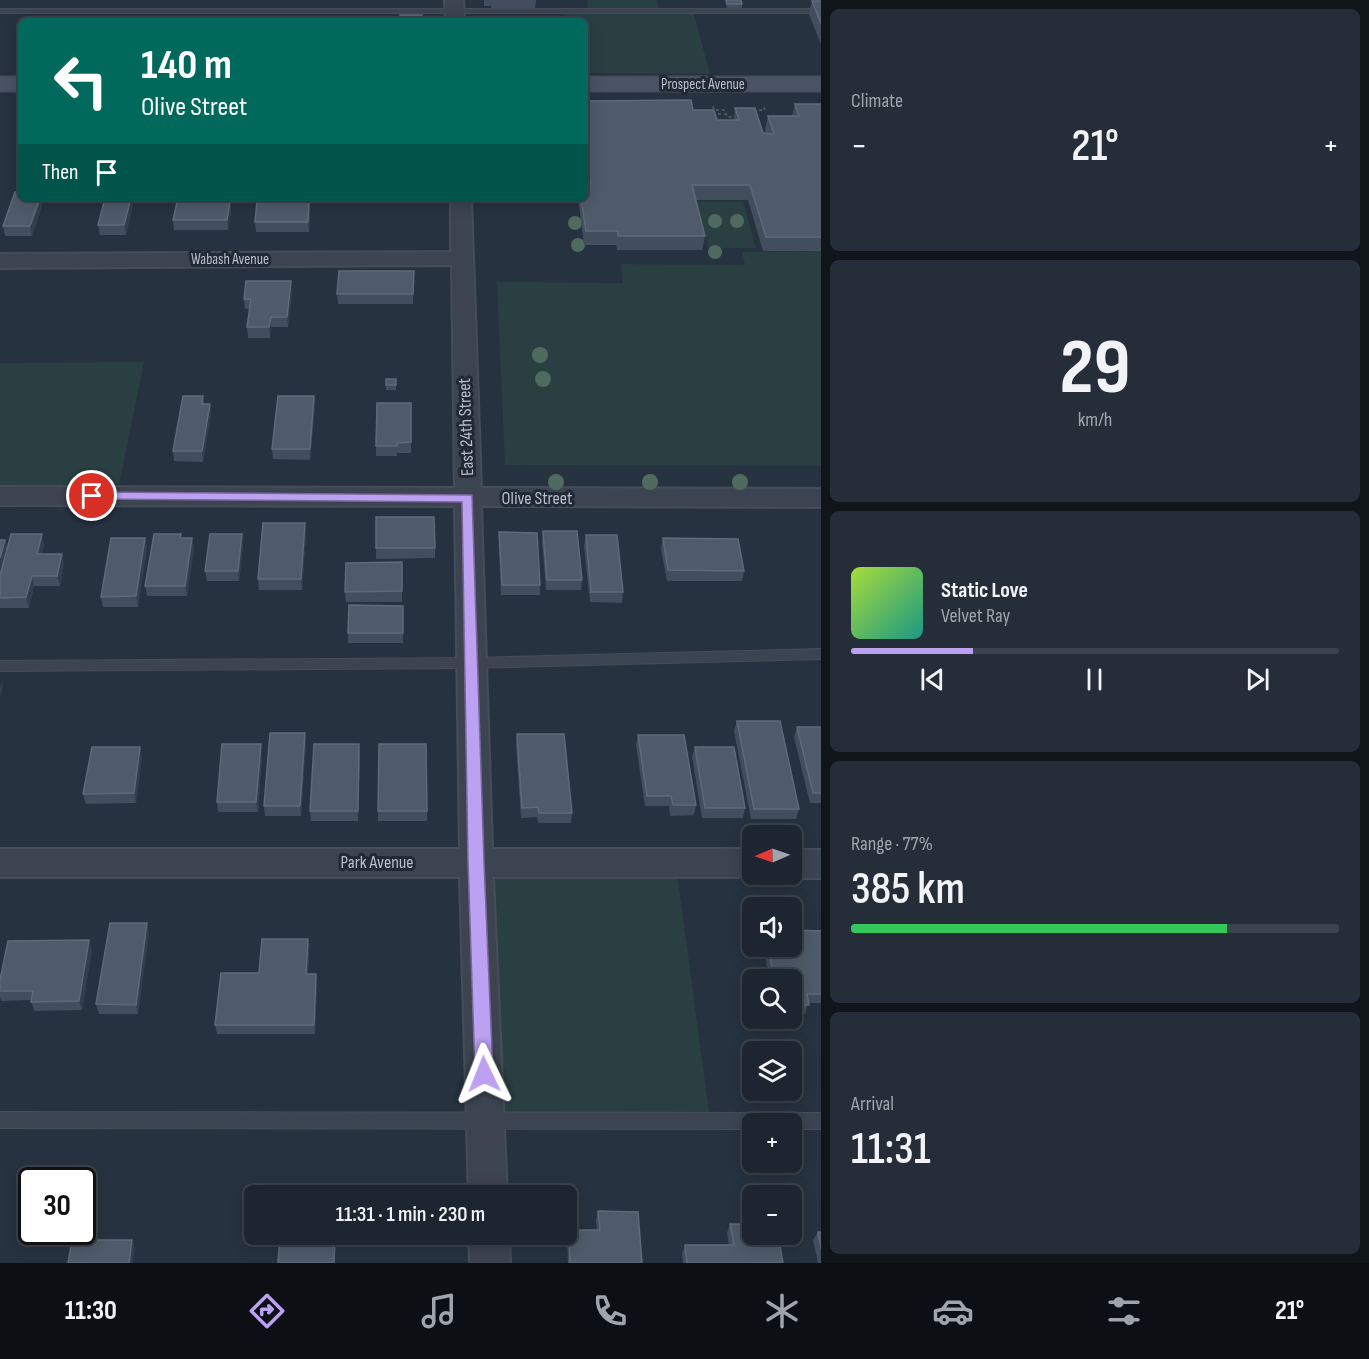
<!DOCTYPE html>
<html lang="en">
<head>
<meta charset="utf-8">
<style>
  body { margin:0; font-family:"Sofia Sans Condensed",sans-serif; background:#252e38; color:#f1f3f6; height:100vh; display:flex; flex-direction:column; font-size:22px; white-space:nowrap }
  * { box-sizing:border-box; margin:0 }
  p { font-size:20px; color:#a0a5ab }
  .icon { flex:none; width:33px; height:33px; fill:none; stroke:currentColor; stroke-width:2; stroke-linecap:round; stroke-linejoin:round }
  .map { position:relative; flex:1; overflow:hidden }
  .side { display:flex; flex-direction:column; gap:9px; padding:9px; background:#10151a; width:548px }
  .side>* { flex:none }
  .hud { position:absolute; left:18px; top:18px; width:570px; height:183px; border-radius:9px; box-shadow:0 3px 15px #0003,0 0 0 2px #3b434c; background:#00695c; color:#fff; overflow:hidden }
  .needle { width:39px; rotate:268deg }
  .controls { position:absolute; left:742px; top:825px; display:grid; gap:12px }
  .controls a { display:grid; place-items:center; width:60px; height:60px; border-radius:9px; background:#1d2630; box-shadow:0 3px 15px #0003,0 0 0 2px #3b434c; font-size:30px }
  .speed { position:absolute; left:18px; top:1167px; display:flex; gap:12px; font-size:30px; font-weight:700; text-align:center }
  .speed>* { display:grid; place-content:center; width:78px; height:78px; border-radius:50%; background:#1d2630; box-shadow:0 3px 15px #0003,0 0 0 2px #3b434c; line-height:1 }
  .speed .limit { border:3px solid #111; border-radius:9px; background:#fff; color:#111 }
  .pin { position:absolute; display:grid; place-items:center; width:51px; height:51px; color:#fff; margin:-26px; border:3px solid #fff; border-radius:50%; box-shadow:0 2px 6px #0007 }
  .me { position:absolute; width:66px; margin:-33px; rotate:358deg; stroke-linejoin:round; filter:drop-shadow(0 0 4px #0008) }
  .turn { display:flex; align-items:center; gap:21px; height:126px; padding:0 24px; font-size:27px }
  .turn .icon { width:78px; height:78px; stroke-width:2.5 }
  .turn b { display:block; font-size:42px; line-height:51px }
  .then { display:flex; align-items:center; height:57px; padding:0 24px; background:#0003; gap:12px; font-size:22px }
  .big { font-size:45px; font-weight:600; line-height:1.1 }
  .side .card { flex:1; display:flex; flex-direction:column; justify-content:center; gap:9px; min-width:0; padding:0 21px; border-radius:9px; background:#252e38 }
  .side .dial { align-items:center; gap:0 }
  .dial b { font-size:78px; line-height:1 }
  .song { display:flex; align-items:center; gap:18px }
  .cover { width:72px; height:72px; border-radius:9px; background:linear-gradient(135deg,hsl(80 70% 55%),hsl(170 70% 35%)) }
  .played { height:6px; border-radius:3px; background:linear-gradient(90deg,#bca0f2 25%,#3b434c 25%) }
  .keys { display:flex; justify-content:space-around; direction:ltr }
  .heat { display:flex; justify-content:space-between; align-items:center; font-size:33px; direction:ltr }
  .charge { height:9px; border-radius:4px; background:linear-gradient(90deg,#34c759 77%,#3b434c 0) }
  .trip { position:absolute; left:244px; top:1185px; width:333px; height:60px; border-radius:9px; background:#1d2630; box-shadow:0 3px 15px #0003,0 0 0 2px #3b434c; font-weight:600; line-height:60px; text-align:center }
  .menu { display:flex; height:96px; justify-content:space-around; align-items:center; background:#0c0f13; color:#a0a5ab }
  .menu .icon { width:42px; height:42px }
  .menu .current { color:#bca0f2 }
  .menu b { font-size:27px; color:#f1f3f6 }
  main { display:flex; flex:1; min-height:0 }
  .map>svg:first-child { display:block }
  .green { fill:#293f41 }
  .lines { fill:none; stroke-linecap:round; stroke-linejoin:round }
  .lane-casing { stroke:#454d59; stroke-width:2 }
  .street-casing { stroke:#454d59; stroke-width:4 }
  .secondary-casing { stroke:#454d59; stroke-width:3 }
  .path { stroke:#425859; stroke-width:2; stroke-dasharray:3 3; stroke-linecap:butt }
  .lane { fill:#3b4450; fill-rule:evenodd }
  .street { fill:#3b4450; fill-rule:evenodd }
  .secondary { fill:#495363; fill-rule:evenodd }
  .tree { fill:#4f6b5f }
  .wall { fill:#424e5e }
  .shaded-wall { fill:#323e4d }
  .building { fill:#4f5b6a; stroke:#5f6a79; stroke-width:1.5 }
  .route { fill:#bca0f2; stroke:#7a689d; stroke-width:1.5 }
  .labels { text-anchor:middle; dominant-baseline:central; stroke-width:6; stroke-linejoin:round; paint-order:stroke }
  .far-street-label { font-size:15px; fill:#b8bfca; stroke:#202935 }
  .street-label { font-size:18px; fill:#b8bfca; stroke:#202935 }
</style>
</head>
<body>
<main>
<div class="map">
<svg width="822" height="1263" viewBox="0 0 822 1263">
  <rect width="100%" height="100%" fill="#273240"/>
  <path class="green" d="M587 0H657L659 9H588Z
    M564 14H694L710 74 585 73V21H565Z
    M697 202H743L756 248H709Z
    M821 251V466L505 465 497 282 623 283 621 264 745 265 742 252Z
    M144 362 118 490H0V363Z
    M492 871 677 872 709 1112H499Z"/>
  <g class="lines">
    <defs>
      <path id="lane" d="M0 9H822V13H0Z
        M822 649V659L472 668 0 671V661L472 658Z
        M0 1112 822 1113V1129H792V1124H753V1129L0 1128Z"/>
      <path id="street" d="M445 0H463L464 21H446Z
        M451 198H471L481 488 822 489V507L481 506 492 849H753V874H759L753 877H493L507 1196H469L460 877H0V849H460L455 506 0 505V487L455 488 452 265 0 268V254L451 252Z
        M792 850H822V878H792L783 874H792Z
        M469 1234H509L510 1263H470Z"/>
      <path id="secondary" d="M0 77H21V91H0Z
        M585 77H822V91H585Z"/>
    </defs>
    <use href="#lane" class="lane-casing"/>
    <use href="#street" class="street-casing"/>
    <use href="#secondary" class="secondary-casing"/>
    <path class="path" d="M713 106 714 110H725L727 117H737
      M753 110H765L763 106
      M712 114H726"/>
    <use href="#lane" class="lane"/>
    <use href="#street" class="street"/>
    <use href="#secondary" class="secondary"/>
  </g>
  <g class="tree">
    <circle cx="715" cy="221" r="7"/>
    <circle cx="737" cy="221" r="7"/>
    <circle cx="575" cy="223" r="7"/>
    <circle cx="578" cy="245" r="7"/>
    <circle cx="715" cy="252" r="7"/>
    <circle cx="540" cy="355" r="8"/>
    <circle cx="543" cy="379" r="8"/>
    <circle cx="556" cy="482" r="8"/>
    <circle cx="650" cy="482" r="8"/>
    <circle cx="740" cy="482" r="8"/>
  </g>
  <path class="wall" d="M484 0H536L535 9H491V6H484Z
    M725 0H741L742 4V9H727Z
    M812 1H822V47L809 14Z
    M585 101 693 110 717 120H734L735 108 763 133H766L765 130 768 116H792L795 104H822V251H763L748 200H696L705 236 702 250H617L616 245H584L578 198H585L587 184 586 181H585Z
    M134 199 126 235H100L98 225Z
    M309 201 310 211 309 232H256L255 222Z
    M43 202 32 236H5L3 226Z
    M230 202 231 212 228 230H174L173 220Z
    M414 271 413 304H338L337 294Z
    M292 291 288 327H271L270 338H248L247 327 250 309H245L244 299Z
    M386 379H396V390H386Z
    M203 396 204 404H210L211 415 203 462 174 461 173 451Z
    M314 396 315 406 310 460 273 459 272 449Z
    M411 403V453H397V456H376V446Z
    M376 517 435 548V558L376 559Z
    M543 531 582 580 581 590H546L542 542Z
    M499 532 540 585V595H501L499 543Z
    M306 533 302 590H259L258 579Z
    M181 534V538H192L194 549 187 596H147L145 586Z
    M586 535 623 592 622 603 590 602 584 546Z
    M145 538 147 549 138 607H103L101 597Z
    M663 538 744 571 742 581H667L661 549Z
    M0 540H5L7 548 44 544 42 554 64 565 60 586H34L29 608H0Z
    M243 545 239 581H207L205 571Z
    M402 562V602H346L345 592Z
    M403 606V643H348V633Z
    M737 721 799 809 796 819H751L734 731Z
    M797 727H822V803H810L794 737Z
    M517 734 572 813 571 823H538L537 817 521 818 516 744Z
    M638 735 696 805 694 815 670 816 669 806H645L636 745Z
    M306 743 301 816H265L264 806Z
    M426 744 427 821H378V811Z
    M695 747 745 808 743 818H702L692 757Z
    M262 754 258 812H218L217 802Z
    M360 754 358 821H311L310 811Z
    M142 757 136 803 86 804 83 794Z
    M792 930 822 931V1003H808L805 1014H792V980H769L765 954 767 946H792Z
    M149 933 138 1014H99L96 1004Z
    M308 939 309 949 308 974H316L317 983 315 1034H217L215 1025 259 973Z
    M92 950 82 1010 34 1011 31 1000 1 1001 0 997V980Z
    M598 1211 642 1263H568L567 1238 569 1230H597L596 1220Z
    M730 1224 783 1263H683L682 1253 685 1245H729L727 1233Z
    M818 1232H822V1263H818L813 1240Z"/>
  <path class="shaded-wall" d="M40 198H43V202L32 236 30 226Z
    M131 198H134V199L126 235 124 225Z
    M309 201 310 211 309 232 308 222Z
    M230 202 231 212 228 230 227 220Z
    M291 281 292 291 288 327 287 317Z
    M271 317V327L270 338 269 327Z
    M314 396 315 406 310 460V449Z
    M210 404 211 415 203 462 202 451Z
    M305 523 306 533 302 590 301 579Z
    M42 534 44 544 40 565 37 554Z
    M242 534 243 545 239 581 238 571Z
    M145 538 147 549 138 607 136 596Z
    M192 538 194 549 187 596 185 586Z
    M5 540 8 550 0 580V558Z
    M62 554 64 565 60 586 57 576Z
    M32 576 34 586 29 608 26 597Z
    M2 681 3 686 0 699V687Z
    M305 733 306 743 301 816 300 806Z
    M261 744 262 754 258 812 256 802Z
    M359 744 360 754 358 821V811Z
    M140 747 142 757 136 803 134 793Z
    M147 923 149 933 138 1014 136 1005Z
    M308 939 309 949 307 983 306 974Z
    M89 940 92 950 82 1010 79 1001Z
    M316 974 317 983 315 1034 314 1025Z
    M335 1234H336L335 1263H334Z
    M132 1240 135 1248 133 1263H129Z"/>
  <path class="building" d="M726 0H741L742 4H727Z
    M812 1H822V26Z
    M400 15H422V21H400Z
    M691 100 693 110H714L717 120H739L735 108H755L763 133 774 134 768 116H799L795 104H822V237H766L750 185H692L705 236H618V231H586L581 198H585V184H590L588 167H585V101Z
    M15 192H21V198H40L30 226H3Z
    M105 198H131L124 225H98Z
    M257 201H309L308 222H255Z
    M177 202H230L227 220H173Z
    M339 271H414L413 294H337Z
    M246 281H291L287 317H271L269 327H247L251 299H244Z
    M386 379H396V385H386Z
    M183 396H203L202 404H210L202 451H173Z
    M278 396H314L310 449H272Z
    M377 403H411V442L397 443V446H376Z
    M376 517H434L435 548H376Z
    M263 523H305L301 579H258Z
    M543 531H577L582 580H547Z
    M499 532 537 533 540 585H502Z
    M11 534H42L37 554H62L57 576H32L26 597 0 598V576Z
    M154 534H181L180 538H192L185 586H145Z
    M210 534H242L238 571H205Z
    M586 535H617L623 592H591Z
    M111 538H145L136 596 101 597Z
    M663 538 738 539 744 571 668 570Z
    M0 540H5L0 558Z
    M402 562V591L345 592 346 563Z
    M349 605 403 606V633H348Z
    M737 721H780L799 809H754Z
    M797 727H822V793H813Z
    M270 733H305L300 806H264Z
    M517 734H564L572 813H539L538 807 522 808Z
    M638 735H684L696 805H673L671 796H647Z
    M222 744H261L256 802H217Z
    M314 744H359L358 811H310Z
    M379 744H426L427 811H378Z
    M92 747H140L134 793 83 794Z
    M695 747H734L745 808H705Z
    M110 923H147L136 1005 96 1004Z
    M792 930 822 931V994H807L809 1005H792V980H774L768 946H792V945H793Z
    M262 939H308L306 974H316L314 1025H215L221 973H259Z
    M89 940 79 1001 31 1002 33 991H0V980L8 941Z
    M598 1211 638 1212 642 1263H570L569 1230H600Z
    M730 1224H753V1234H778L783 1263H687L685 1245H734Z
    M818 1232H822V1252Z
    M280 1234H335L334 1263H278Z
    M72 1240H132L129 1263H68Z"/>
  <path class="route" d="M92 492 472 495 484 862 493 1074 490 1079 484 1082 478 1079 475 1074 468 862 462 502 87 499 86 496 87 493Z"/>
  <g class="labels">
    <g class="far-street-label">
      <text x="703" y="84">Prospect Avenue</text>
      <text x="230" y="259">Wabash Avenue</text>
    </g>
    <g class="street-label">
      <text transform="translate(466 427) rotate(-92)">East 24th Street</text>
      <text x="537" y="498">Olive Street</text>
      <text x="377" y="862">Park Avenue</text>
    </g>
  </g>
</svg>
<div class="controls">
<a><svg class="needle" viewBox="-14 -14 28 28"><path d="M0-13l5 13h-10z" fill="#e53935"/><path d="M0 13l5-13h-10z" fill="#a0a5ab"/></svg></a>
<a><svg class="icon" aria-label="sound" viewBox="0 0 24 24"><path d="M4 9h4l5-4v14l-5-4H4zM17 9q2 3 0 6"/></svg></a>
<a><svg class="icon" aria-label="search" viewBox="0 0 24 24"><circle cx="10" cy="10" r="6"/><path d="M15 15l6 6"/></svg></a>
<a><svg class="icon" aria-label="layers" viewBox="0 0 24 24"><path d="M12 4l9 5-9 5-9-5zM3 14l9 5 9-5"/></svg></a>
<a>+</a>
<a>−</a>
</div>
<div class="speed"><div class="limit">30</div></div>
<div class="pin" style="left:92px;top:496px;background:#d93025"><svg class="icon" aria-label="arrive" viewBox="0 0 24 24"><path d="M6 21V4h12l-3 4 3 4H6"/></svg></div>
<svg class="me" style="left:484px;top:1074px" viewBox="-20 -20 40 40"><path d="M0-17L14 15 0 8-14 15z" fill="#bca0f2" stroke="#fff" stroke-width="4"/></svg>
<div class="trip">11:31 · 1 min · 230 m</div>
<div class="hud">
<div class="turn"><svg class="icon" aria-label="left" viewBox="0 0 24 24"><path d="M17 20v-9H6M10 6l-5 5 5 5"/></svg><div><b>140 m</b>Olive Street</div></div>
<div class="then">Then<svg class="icon" aria-label="arrive" viewBox="0 0 24 24"><path d="M6 21V4h12l-3 4 3 4H6"/></svg></div>
</div>
</div>
<section class="side">
<div class="card"><p>Climate</p>
<div class="heat"><a>−</a><b class="big">21°</b><a>+</a></div>
</div>
<div class="card dial"><b>29</b><p>km/h</p></div>
<div class="card">
<div class="song"><i class="cover"></i><div><b>Static Love</b><p>Velvet Ray</p></div></div>
<div class="played"></div>
<div class="keys"><svg class="icon" aria-label="previous" viewBox="0 0 24 24"><path d="M18 5L8 12l10 7zM5 5v14"/></svg><svg class="icon" aria-label="pause" viewBox="0 0 24 24"><path d="M8 5v14M16 5v14"/></svg><svg class="icon" aria-label="next" viewBox="0 0 24 24"><path d="M6 5l10 7-10 7zM19 5v14"/></svg></div>
</div>
<div class="card"><p>Range · 77%</p><b class="big">385 km</b><div class="charge"></div></div>
<div class="card"><p>Arrival</p><b class="big">11:31</b></div>
</section>
</main>
<nav class="menu">
<b>11:30</b>
<svg class="icon current" aria-label="directions" viewBox="0 0 24 24"><path d="M12 3l9 9-9 9-9-9zM9 14v-3h6M13 9l2 2-2 2"/></svg>
<svg class="icon" aria-label="music" viewBox="0 0 24 24"><path d="M9 18V5l10-2v13"/><circle cx="6" cy="18" r="3"/><circle cx="16" cy="16" r="3"/></svg>
<svg class="icon" aria-label="phone" viewBox="0 0 24 24"><path d="M5 4h4l2 5-3 2q2 4 5 5l2-3 5 2v4C11 20 4 13 5 4z"/></svg>
<svg class="icon" aria-label="climate" viewBox="0 0 24 24"><path d="M12 3v18M4 7l16 10M4 17L20 7"/></svg>
<svg class="icon" aria-label="car" viewBox="0 0 24 24"><path d="M5 17H2v-5l4-1 3-4h7l3 4 3 1v5h-3M9 17h6M6 11h13"/><circle cx="7" cy="17" r="2"/><circle cx="17" cy="17" r="2"/></svg>
<svg class="icon" aria-label="filters" viewBox="0 0 24 24"><path d="M4 7h16M4 17h16"/><circle cx="9" cy="7" r="2"/><circle cx="15" cy="17" r="2"/></svg>
<b>21°</b>
</nav>
</body>
</html>
